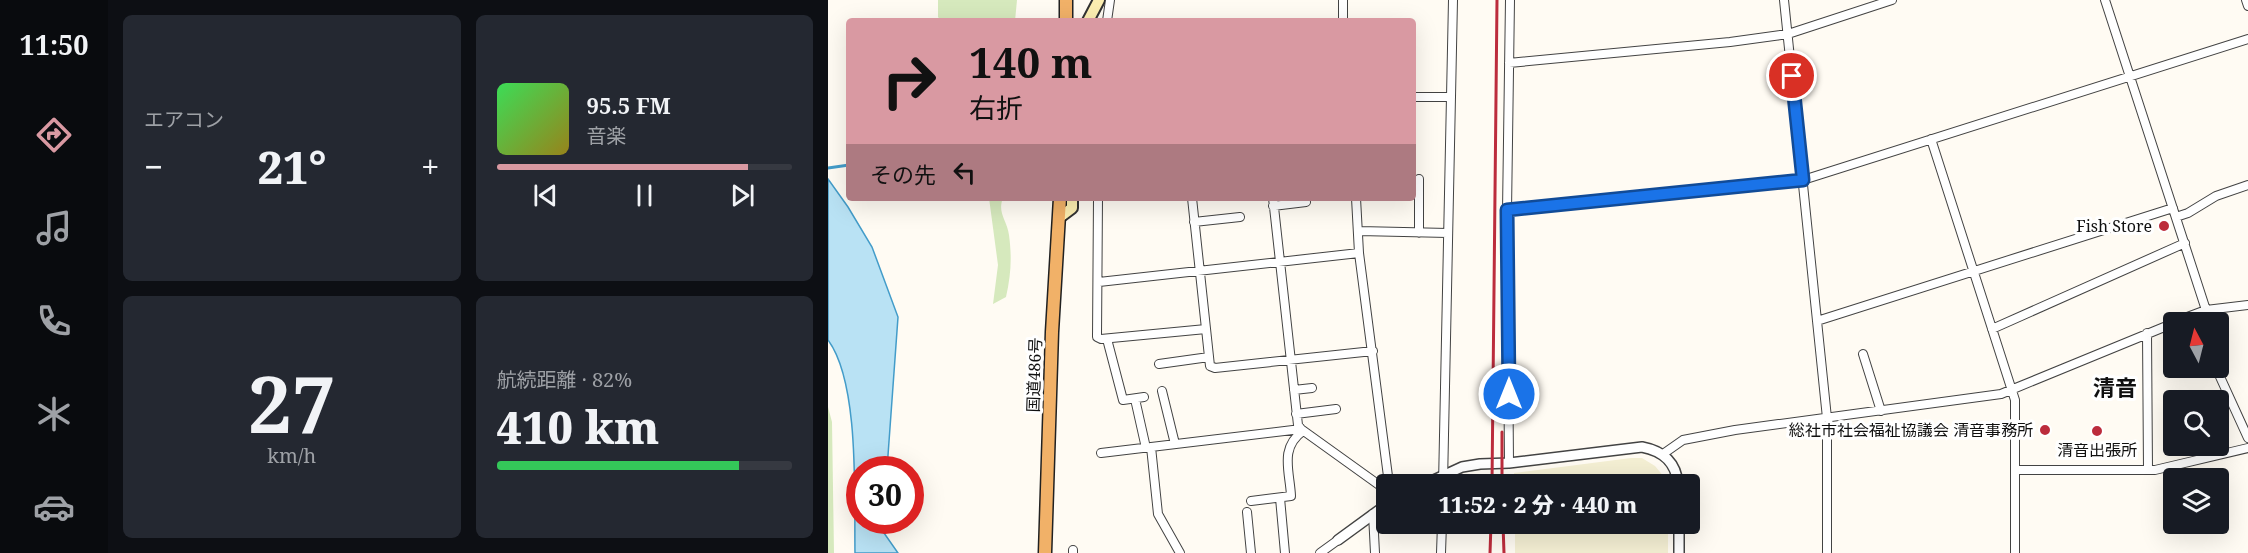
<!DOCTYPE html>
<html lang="ja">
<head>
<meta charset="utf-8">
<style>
  body { margin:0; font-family:"Noto Serif","Noto Sans JP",serif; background:#242831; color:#f1f3f6; height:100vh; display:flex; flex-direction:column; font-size:22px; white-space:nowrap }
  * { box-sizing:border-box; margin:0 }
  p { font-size:20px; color:#9ea1a6 }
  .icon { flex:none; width:33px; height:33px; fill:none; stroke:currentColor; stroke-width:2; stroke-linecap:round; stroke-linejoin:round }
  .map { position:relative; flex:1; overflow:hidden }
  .panel { display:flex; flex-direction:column; gap:15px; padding:15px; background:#0d0f14; width:720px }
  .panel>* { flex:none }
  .hud { position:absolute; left:18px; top:18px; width:570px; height:183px; border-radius:6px; box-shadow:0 6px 24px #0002; background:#d999a2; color:#111; overflow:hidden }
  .needle { width:39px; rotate:353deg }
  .tools { position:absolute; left:1335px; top:312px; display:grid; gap:12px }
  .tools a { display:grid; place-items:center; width:66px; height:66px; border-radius:6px; background:#171b24; box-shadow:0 6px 24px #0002; font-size:30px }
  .speed { position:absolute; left:18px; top:456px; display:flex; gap:12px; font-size:30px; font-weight:700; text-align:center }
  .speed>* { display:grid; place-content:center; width:78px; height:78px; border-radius:50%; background:#171b24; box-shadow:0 6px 24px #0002; line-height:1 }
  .speed .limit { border:9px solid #d22; background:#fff; color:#111 }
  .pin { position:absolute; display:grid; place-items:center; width:51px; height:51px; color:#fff; margin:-26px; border:3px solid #fff; border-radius:50%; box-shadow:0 2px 6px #0007 }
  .me { position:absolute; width:66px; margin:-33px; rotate:0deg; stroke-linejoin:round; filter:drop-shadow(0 0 4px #0008) }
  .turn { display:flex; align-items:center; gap:21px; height:126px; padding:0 24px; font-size:27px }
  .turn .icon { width:78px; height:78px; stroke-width:2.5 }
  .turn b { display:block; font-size:42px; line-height:51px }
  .then { display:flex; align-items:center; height:57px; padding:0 24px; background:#0003; gap:12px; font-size:22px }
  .big { font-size:45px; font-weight:800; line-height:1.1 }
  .panel .widget { flex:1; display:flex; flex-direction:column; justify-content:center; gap:9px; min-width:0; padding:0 21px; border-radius:9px; background:#242831 }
  .panel .dial { align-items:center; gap:0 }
  .dial b { font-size:78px; line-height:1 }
  .song { display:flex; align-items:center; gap:18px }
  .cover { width:72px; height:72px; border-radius:9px; background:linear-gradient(135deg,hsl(130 70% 55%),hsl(50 70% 35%)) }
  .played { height:6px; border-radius:3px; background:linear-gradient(90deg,#d999a2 85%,#363941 85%) }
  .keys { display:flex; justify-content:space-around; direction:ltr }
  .heat { display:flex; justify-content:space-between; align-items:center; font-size:33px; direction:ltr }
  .charge { height:9px; border-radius:4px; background:linear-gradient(90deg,#34c759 82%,#363941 0) }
  .panel .tiles { flex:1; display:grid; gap:15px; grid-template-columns:repeat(2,1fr) }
  .trip { position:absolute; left:548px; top:474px; width:324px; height:60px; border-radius:6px; background:#171b24; box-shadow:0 6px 24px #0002; font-weight:800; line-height:60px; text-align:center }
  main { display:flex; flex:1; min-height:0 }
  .menu { display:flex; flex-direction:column; width:108px; justify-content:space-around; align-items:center; background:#090b0e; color:#9ea1a6 }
  .menu .icon { width:42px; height:42px }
  .menu .current { color:#d999a2 }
  .menu b { font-size:27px; color:#f1f3f6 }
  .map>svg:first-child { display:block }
  .farmland { fill:#f4efd3 }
  .green { fill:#d6e9bd }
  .water { fill:#b9e2f4; stroke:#439cc9; stroke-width:1.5 }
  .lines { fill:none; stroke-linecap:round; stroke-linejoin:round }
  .stream { stroke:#439cc9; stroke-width:3 }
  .minor-casing { stroke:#434343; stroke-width:10 }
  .tertiary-casing { stroke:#434343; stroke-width:12 }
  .secondary-casing { stroke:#323232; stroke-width:14 }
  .trunk-casing { stroke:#212121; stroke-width:15 }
  .minor { stroke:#fff; stroke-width:8 }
  .tertiary { stroke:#fff; stroke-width:9 }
  .secondary { stroke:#fceeb1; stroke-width:10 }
  .trunk { stroke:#f1b168; stroke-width:12 }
  .rail { stroke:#bc2c3c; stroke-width:3 }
  .route-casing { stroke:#114b97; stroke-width:15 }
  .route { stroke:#1a73e8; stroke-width:10 }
  .poi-dot { fill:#bc2c3c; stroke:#fff; stroke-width:2 }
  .labels { text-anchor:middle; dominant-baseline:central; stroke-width:6; stroke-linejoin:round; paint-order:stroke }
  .poi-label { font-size:16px; fill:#101010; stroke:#fff; text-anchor:end }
  .street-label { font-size:16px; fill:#101010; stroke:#fff }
  .district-label { font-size:22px; font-weight:bold; fill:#101010; stroke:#fff }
</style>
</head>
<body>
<main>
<nav class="menu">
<b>11:50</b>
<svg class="icon current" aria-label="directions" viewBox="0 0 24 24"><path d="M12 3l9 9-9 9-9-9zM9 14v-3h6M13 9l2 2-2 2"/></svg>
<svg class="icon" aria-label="music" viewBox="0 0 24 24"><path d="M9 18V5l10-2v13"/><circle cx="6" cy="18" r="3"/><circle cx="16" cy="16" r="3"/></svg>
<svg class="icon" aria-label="phone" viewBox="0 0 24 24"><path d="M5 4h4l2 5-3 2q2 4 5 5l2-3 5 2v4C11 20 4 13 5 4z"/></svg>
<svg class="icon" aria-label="climate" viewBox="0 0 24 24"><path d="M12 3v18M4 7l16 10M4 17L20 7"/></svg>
<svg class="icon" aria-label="car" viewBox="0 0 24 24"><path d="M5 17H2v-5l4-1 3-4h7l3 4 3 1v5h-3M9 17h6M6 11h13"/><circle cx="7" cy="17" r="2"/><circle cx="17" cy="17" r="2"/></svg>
</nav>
<section class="panel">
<div class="tiles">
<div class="widget"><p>エアコン</p>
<div class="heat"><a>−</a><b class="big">21°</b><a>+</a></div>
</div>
<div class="widget">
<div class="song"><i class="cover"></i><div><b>95.5 FM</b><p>音楽</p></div></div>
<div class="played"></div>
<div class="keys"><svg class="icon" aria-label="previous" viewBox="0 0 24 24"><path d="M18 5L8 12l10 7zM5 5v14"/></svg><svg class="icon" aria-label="pause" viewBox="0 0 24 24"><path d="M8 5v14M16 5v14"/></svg><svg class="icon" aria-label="next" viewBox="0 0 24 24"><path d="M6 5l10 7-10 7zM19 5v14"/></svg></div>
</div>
<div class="widget dial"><b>27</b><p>km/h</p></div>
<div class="widget"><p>航続距離 · 82%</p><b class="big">410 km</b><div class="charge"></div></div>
</div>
</section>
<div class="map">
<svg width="1420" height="553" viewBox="0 0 1420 553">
  <rect width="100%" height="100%" fill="#fffbf3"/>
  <path class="farmland" d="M803 458H814L827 466 837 478 838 484H686V473Z
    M687 524H840V553H687Z"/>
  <path class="green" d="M110 0H189L187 21H113L110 17Z
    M161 198H175C169 213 179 220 181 235 184 257 183 275 178 297L165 304 170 265Z
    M0 407 4 422 6 553H0Z"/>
  <path class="water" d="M0 179 20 207 44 247 70 317 59 469 32 470V520L57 521 56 533 70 553H27C26 498 32 383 0 340Z"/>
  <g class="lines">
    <path class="stream" d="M0 168 21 165"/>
    <defs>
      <path id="minor" d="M515 0V21
        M956 0 999 418V553
        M1277 0 1378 310
        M1418 0 1420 6
        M279 21 282 0
        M681 63 902 42 960 34 1064 0
        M585 97H623
        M1103 139 1187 400V553
        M270 198 269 337 273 339 378 329
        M364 198 382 366 387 368 545 351
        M445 198 470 425 473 429 558 490
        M528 198 531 253 561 484
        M445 206 478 202
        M679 211 975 180 1420 39
        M1348 217 1360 213 1388 196 1420 185
        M366 222 412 217
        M531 231 620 233
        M591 233V179
        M271 282 531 253
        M989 321 1345 208
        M1346 322 1378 310 1420 305
        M1164 329 1357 243
        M1319 333 1320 470
        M279 339 295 400 316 397
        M1035 354 1053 411
        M331 364 381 357
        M1388 368 1420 438
        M466 390 484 388
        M334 391 347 444
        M307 399 318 448
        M468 414 508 409
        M323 447 330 514 352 553
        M273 453 473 429
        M835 454 855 440 907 430 1173 394 1346 323
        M681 463 679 211 682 0
        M1187 470H1327L1420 448
        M615 484 625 0
        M452 498 457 553
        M423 501 463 496C462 472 451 448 475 431
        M419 512 423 553
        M545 514 547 553
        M614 526 638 527V524
        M245 550V553
        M492 553 510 540
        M613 553 614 524"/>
      <path id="tertiary" d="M597 484 634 467 652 464 681 463 814 447C835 451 848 462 850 484
        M851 524V553
        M510 540 558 505"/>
      <path id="secondary" d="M260 21 271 0
        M232 217 244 208V198"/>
      <path id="trunk" d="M238 21V0
        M217 553 224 332 232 198"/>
    </defs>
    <use href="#minor" class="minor-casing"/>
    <use href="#tertiary" class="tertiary-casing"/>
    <use href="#secondary" class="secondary-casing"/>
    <use href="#trunk" class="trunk-casing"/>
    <use href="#minor" class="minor"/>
    <use href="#tertiary" class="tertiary"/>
    <use href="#secondary" class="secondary"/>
    <use href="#trunk" class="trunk"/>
    <path class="rail" d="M674 432V484
      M664 484 669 0
      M675 524 676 553
      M662 553 663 524"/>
  </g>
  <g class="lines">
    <defs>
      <path id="route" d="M681 394 679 210 975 180 964 76"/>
    </defs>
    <use href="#route" class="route-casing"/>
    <use href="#route" class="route"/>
  </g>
  <g class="poi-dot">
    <circle cx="1336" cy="226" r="6"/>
    <circle cx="1217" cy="430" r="6"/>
    <circle cx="1269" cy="431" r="6"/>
  </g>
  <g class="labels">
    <g class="poi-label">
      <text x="1324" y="226">Fish Store</text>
      <text x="1205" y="430">総社市社会福祉協議会 清音事務所</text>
      <text x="1269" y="450" text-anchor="middle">清音出張所</text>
    </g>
    <g class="street-label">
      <text transform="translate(206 375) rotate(-88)">国道486号</text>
    </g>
    <g class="district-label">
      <text x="1287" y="387">清音</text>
    </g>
  </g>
</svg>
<div class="tools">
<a><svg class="needle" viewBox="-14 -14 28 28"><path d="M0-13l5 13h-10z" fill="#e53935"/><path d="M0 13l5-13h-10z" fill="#9ea1a6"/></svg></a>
<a><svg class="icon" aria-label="search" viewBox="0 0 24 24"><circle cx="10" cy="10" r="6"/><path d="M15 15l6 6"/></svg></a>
<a><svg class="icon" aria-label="layers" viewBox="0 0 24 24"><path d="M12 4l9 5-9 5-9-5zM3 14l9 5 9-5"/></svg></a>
</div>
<div class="speed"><div class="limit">30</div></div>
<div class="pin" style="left:964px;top:76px;background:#d93025"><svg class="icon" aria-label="arrive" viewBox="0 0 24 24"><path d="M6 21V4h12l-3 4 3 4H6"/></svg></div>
<svg class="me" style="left:681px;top:394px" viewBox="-20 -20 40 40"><circle r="17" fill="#1a73e8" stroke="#fff" stroke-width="3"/><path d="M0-11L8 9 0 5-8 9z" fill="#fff"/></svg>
<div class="trip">11:52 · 2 分 · 440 m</div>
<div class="hud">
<div class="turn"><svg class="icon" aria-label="right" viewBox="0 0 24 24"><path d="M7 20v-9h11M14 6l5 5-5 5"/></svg><div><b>140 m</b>右折</div></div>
<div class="then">その先<svg class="icon" aria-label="left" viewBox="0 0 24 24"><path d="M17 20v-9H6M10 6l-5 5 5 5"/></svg></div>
</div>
</div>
</main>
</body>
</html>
